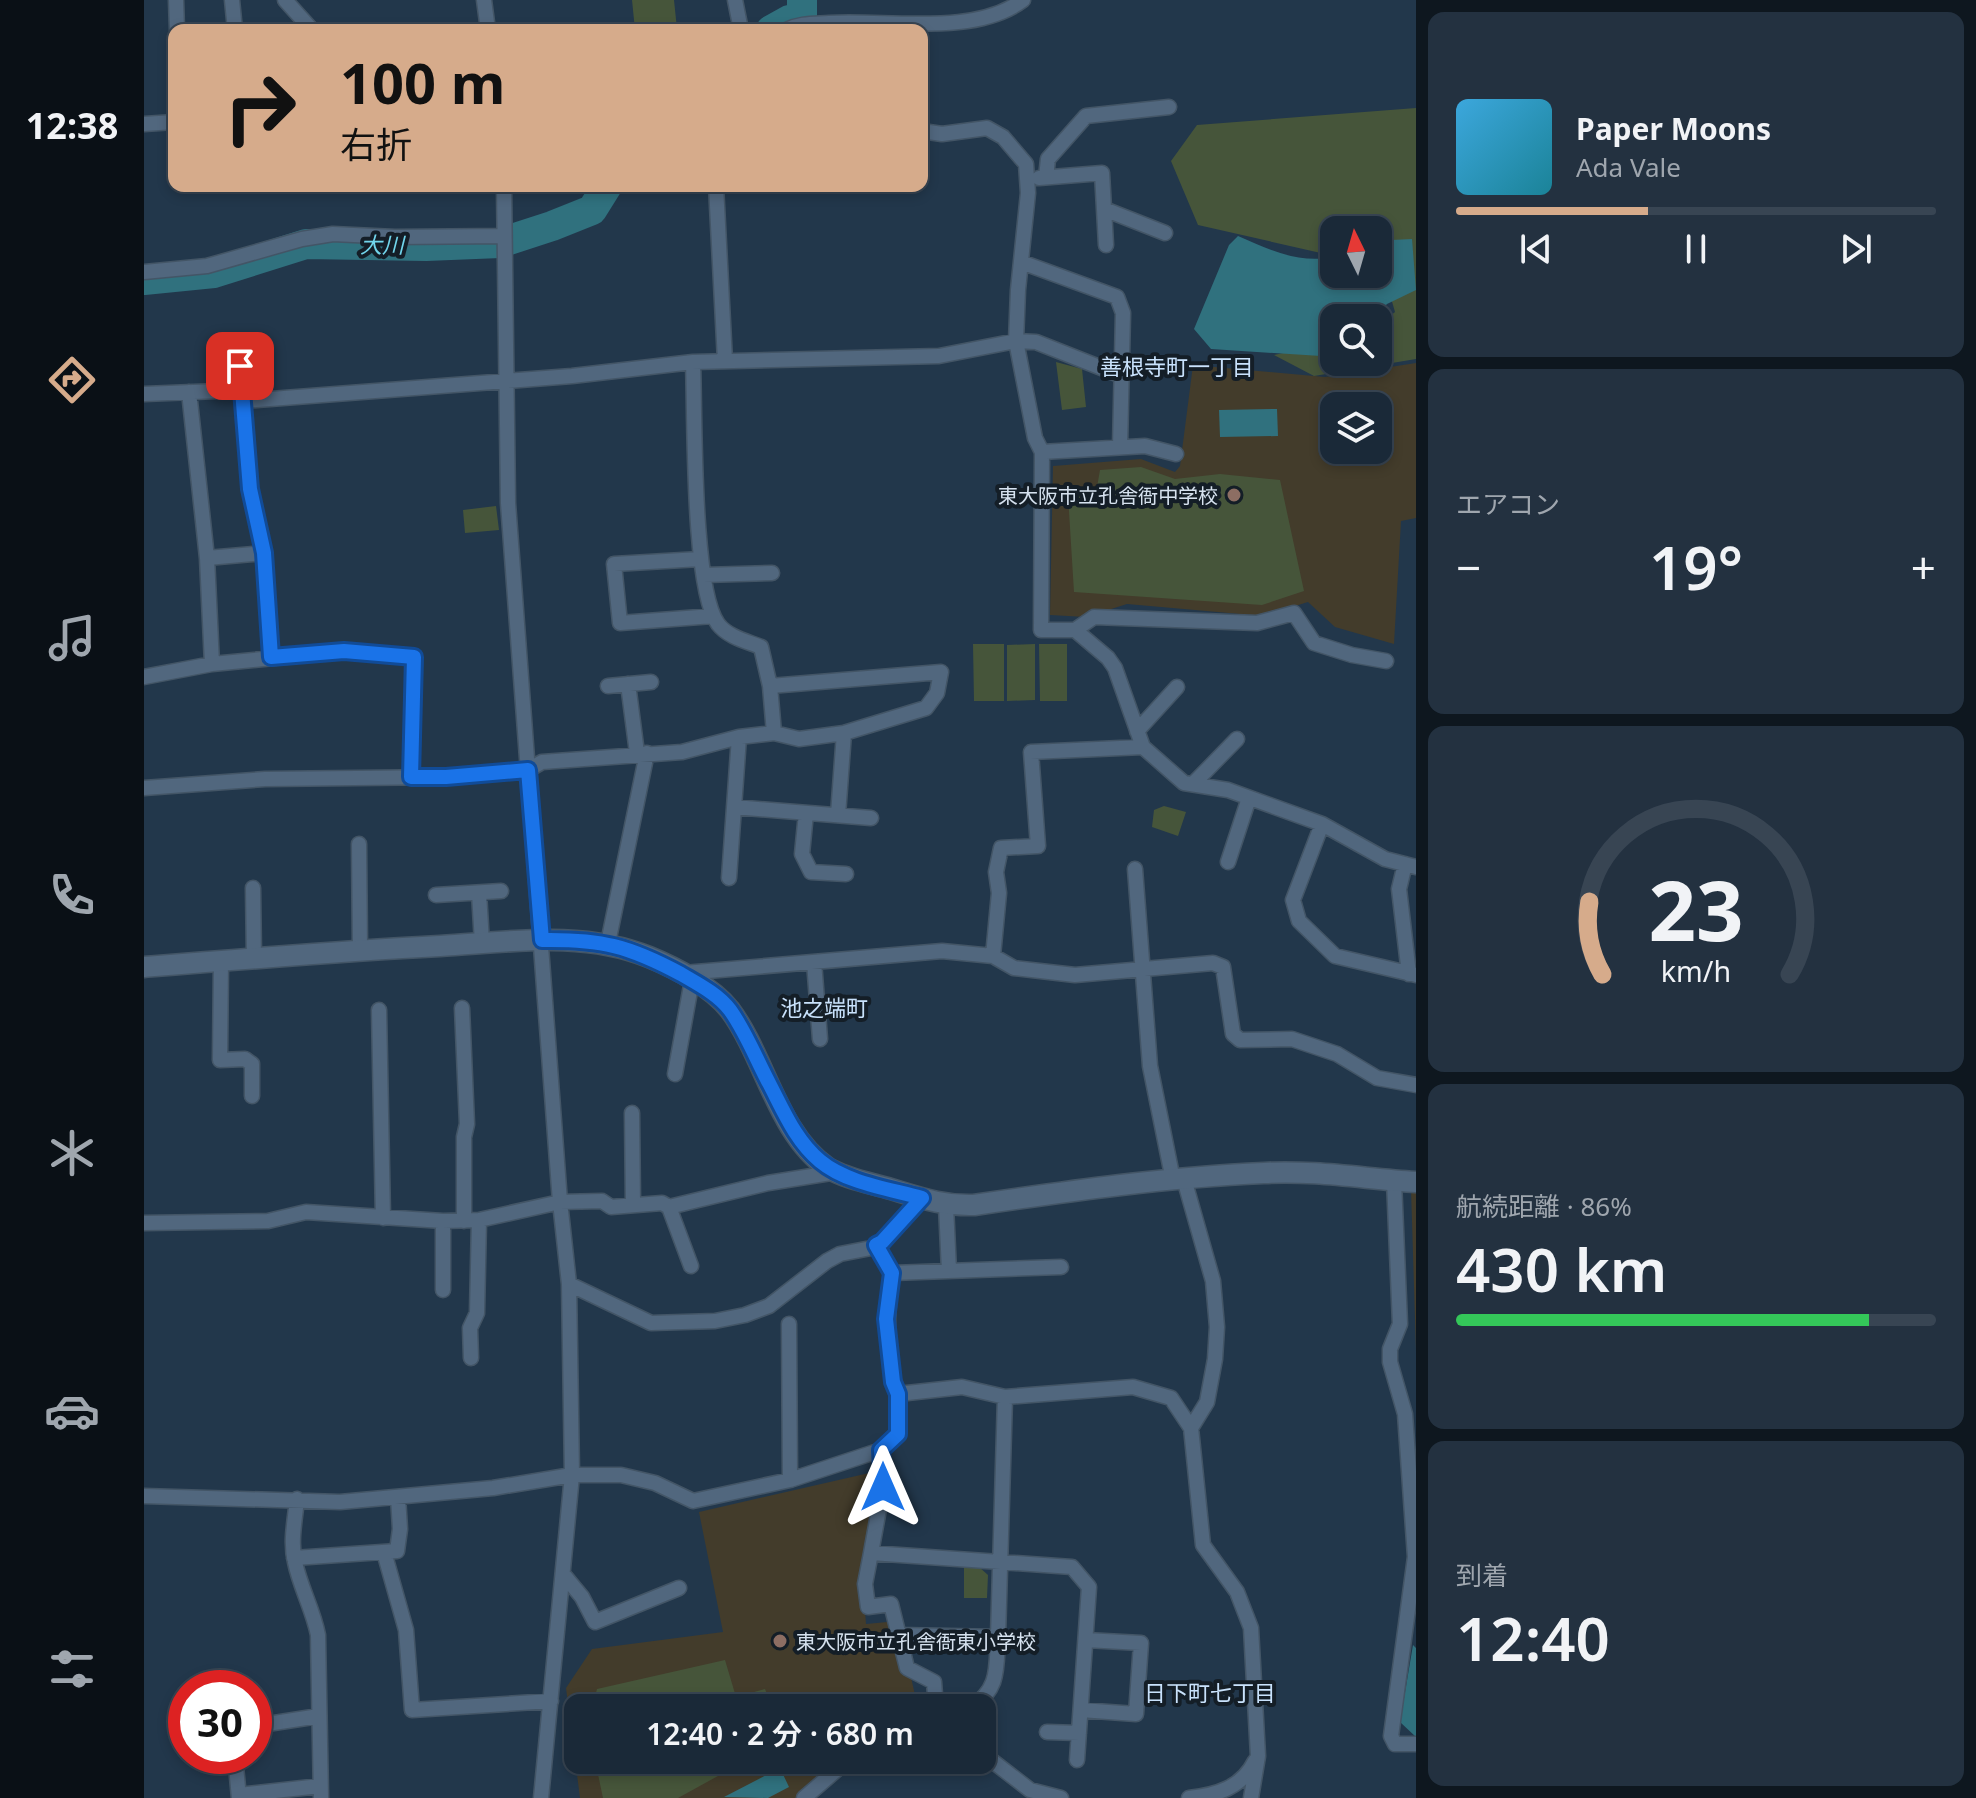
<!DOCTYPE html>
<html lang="ja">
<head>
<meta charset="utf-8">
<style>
  body { margin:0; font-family:"Noto Sans","Noto Sans JP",sans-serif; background:#233140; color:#f1f3f6; height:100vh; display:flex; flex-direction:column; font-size:30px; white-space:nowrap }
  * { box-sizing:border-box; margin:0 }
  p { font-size:26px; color:#9fa6ae }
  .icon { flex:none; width:44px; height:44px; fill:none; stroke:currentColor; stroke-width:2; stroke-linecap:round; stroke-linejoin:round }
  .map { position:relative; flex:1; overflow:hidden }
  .side { display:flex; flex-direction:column; gap:12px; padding:12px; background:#0e171f; width:560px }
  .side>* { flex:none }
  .guide { position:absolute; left:24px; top:24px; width:760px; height:168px; border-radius:16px; box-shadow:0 4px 12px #0003,0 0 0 2px #384553; background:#d6ab8b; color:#111; overflow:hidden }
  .needle { width:52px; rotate:355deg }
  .buttons { position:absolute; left:1176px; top:216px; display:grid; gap:16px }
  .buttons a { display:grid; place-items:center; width:72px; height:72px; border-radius:16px; background:#1a2938; box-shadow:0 4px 12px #0003,0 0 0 2px #384553; font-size:40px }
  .speed { position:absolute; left:24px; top:1670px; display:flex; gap:16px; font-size:40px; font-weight:700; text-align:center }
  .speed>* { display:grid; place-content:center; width:104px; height:104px; border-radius:50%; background:#1a2938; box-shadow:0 4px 12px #0003,0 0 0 2px #384553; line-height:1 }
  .speed .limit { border:12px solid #d22; background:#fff; color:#111 }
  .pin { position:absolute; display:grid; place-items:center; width:68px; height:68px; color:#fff; margin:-34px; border-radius:16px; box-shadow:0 4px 12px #0006 }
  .me { position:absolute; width:88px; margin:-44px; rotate:0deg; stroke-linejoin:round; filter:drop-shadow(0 0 6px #0008) }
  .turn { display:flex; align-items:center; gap:28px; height:168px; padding:0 40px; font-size:36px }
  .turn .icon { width:104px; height:104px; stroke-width:2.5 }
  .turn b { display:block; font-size:56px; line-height:68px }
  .big { font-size:60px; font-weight:600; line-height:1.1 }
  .side .card { flex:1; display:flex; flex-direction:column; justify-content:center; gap:12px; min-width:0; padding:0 28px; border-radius:16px; background:#233140 }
  .side .dial { align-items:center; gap:0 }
  .dial svg { height:208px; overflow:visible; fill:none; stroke:#384553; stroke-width:7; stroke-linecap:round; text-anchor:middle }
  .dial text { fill:#f1f3f6; stroke:none }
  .song { display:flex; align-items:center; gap:24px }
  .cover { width:96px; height:96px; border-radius:12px; background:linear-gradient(135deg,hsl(200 70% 55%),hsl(190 70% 35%)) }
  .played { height:8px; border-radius:4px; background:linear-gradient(90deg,#d6ab8b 40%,#384553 40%) }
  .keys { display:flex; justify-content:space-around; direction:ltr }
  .heat { display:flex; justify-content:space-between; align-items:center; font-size:44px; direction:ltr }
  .charge { height:12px; border-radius:6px; background:linear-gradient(90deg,#34c759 86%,#384553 0) }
  .trip { position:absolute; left:420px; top:1694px; width:432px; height:80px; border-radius:16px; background:#1a2938; box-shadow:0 4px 12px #0003,0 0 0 2px #384553; font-weight:600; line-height:80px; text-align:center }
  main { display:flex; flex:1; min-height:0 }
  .dock { display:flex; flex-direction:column; width:144px; justify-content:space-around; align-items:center; background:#0a1016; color:#9fa6ae }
  .dock .icon { width:56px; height:56px }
  .dock .selected { color:#d6ab8b }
  .dock b { font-size:36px; color:#f1f3f6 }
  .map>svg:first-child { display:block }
  .education { fill:#433c2b; fill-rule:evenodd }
  .green { fill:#46553a }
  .water { fill:#30717e }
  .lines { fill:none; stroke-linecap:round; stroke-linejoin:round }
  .river { stroke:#30717e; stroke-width:30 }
  .street-casing { stroke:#435566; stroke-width:17 }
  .secondary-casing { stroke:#435566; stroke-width:23 }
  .street { stroke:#51677e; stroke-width:14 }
  .secondary { stroke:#51677e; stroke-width:20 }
  .route-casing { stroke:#114b97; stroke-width:20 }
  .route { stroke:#1a73e8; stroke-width:14 }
  .education-dot { fill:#8d6e63; stroke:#141e27; stroke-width:3 }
  .labels { text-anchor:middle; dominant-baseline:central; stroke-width:8; stroke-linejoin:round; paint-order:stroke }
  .poi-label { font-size:20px; fill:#d6e2ef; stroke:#141e27; text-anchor:end }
  .water-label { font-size:22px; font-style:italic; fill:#71d5eb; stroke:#141e27 }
  .neighbourhood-label { font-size:22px; fill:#c9e2fc; stroke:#141e27 }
</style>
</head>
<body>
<main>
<nav class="dock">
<b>12:38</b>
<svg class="icon selected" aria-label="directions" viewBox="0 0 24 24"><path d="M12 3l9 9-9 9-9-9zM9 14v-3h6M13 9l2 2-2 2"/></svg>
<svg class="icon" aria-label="music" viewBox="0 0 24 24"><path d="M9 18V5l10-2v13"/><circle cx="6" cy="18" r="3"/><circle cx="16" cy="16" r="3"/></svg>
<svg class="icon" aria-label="phone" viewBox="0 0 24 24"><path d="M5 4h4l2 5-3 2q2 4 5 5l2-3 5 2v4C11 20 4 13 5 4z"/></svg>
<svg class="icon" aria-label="climate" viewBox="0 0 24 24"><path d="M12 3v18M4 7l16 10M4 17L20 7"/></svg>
<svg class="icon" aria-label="car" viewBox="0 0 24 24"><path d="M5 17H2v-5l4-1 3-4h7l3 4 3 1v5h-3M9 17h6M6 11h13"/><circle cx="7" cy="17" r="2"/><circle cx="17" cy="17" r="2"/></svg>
<svg class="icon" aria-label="filters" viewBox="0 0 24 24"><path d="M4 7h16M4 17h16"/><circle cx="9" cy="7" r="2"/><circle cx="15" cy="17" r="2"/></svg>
</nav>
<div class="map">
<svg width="1272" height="1798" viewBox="0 0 1272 1798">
  <rect width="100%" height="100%" fill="#22374b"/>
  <path class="education" d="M1272 363V518L1257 521 1250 644 1191 627 1164 602 1119 616 983 604 942 617 906 615 909 466 997 459 1031 472 1036 466 1049 365 1181 377ZM1190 406H1234V450H1190Z
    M1267 1189H1272V1351Z
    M734 1471 719 1584 722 1624 754 1621 774 1708H434V1760H718L669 1784 654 1798H436L422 1688 448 1649 579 1632 555 1512Z"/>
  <path class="green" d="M488 0H530L533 29 491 30Z
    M1272 108V359L1170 376 1130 355 1190 342V362H1234V326L1251 312 1239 270 1234 268V230H1190V256L1054 225 1027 161 1053 125Z
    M912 362 938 369 942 407 918 410Z
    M997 467 1031 479 1076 474 1136 480 1160 591 1118 605 930 592 924 495 953 487 956 470Z
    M352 506 355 530 321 533 319 510Z
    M829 644H860V701H830Z
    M891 644V700L863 701V645Z
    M895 644H923V701H896Z
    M1020 806 1042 812 1034 836 1008 827 1010 810Z
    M820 1567H835L844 1575 843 1598H820Z
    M581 1660 592 1697 621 1689 629 1708H448L453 1689Z
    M451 1760H603L534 1798H459Z"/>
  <path class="water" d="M1094 236C1126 250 1154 264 1190 257V274H1234V246L1247 240 1268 239 1272 290 1243 304 1230 318H1190V350L1177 356 1067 349 1050 329 1085 245Z
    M1133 409 1134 436 1076 437 1075 410Z
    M1269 1645 1272 1648V1737L1256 1722Z
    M636 1768 645 1787 624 1798 580 1797Z"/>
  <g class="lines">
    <path class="river" d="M627 30 645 20 658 17V0
      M0 280 70 273 162 244 282 246 356 243 408 226 448 210 463 186"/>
    <defs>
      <path id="street" d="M32 0 33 30
        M88 0 91 30
        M141 0 168 30
        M340 0 344 30
        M591 0 597 30
        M642 30C656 23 670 24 685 23 742 19 830 37 879 0
        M0 124 30 122
        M778 131 798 134 843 128 859 137 882 164 884 193 874 290 872 341 892 342 978 376
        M902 177 904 159 942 116 1025 107
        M895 178 958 173 962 245
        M360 186 364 503 416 1202 425 1284 428 1475 397 1798
        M572 186 581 361
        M960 209 1021 233
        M877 262 973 297 979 313 976 447
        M0 272 63 266 158 239 189 234 251 237 360 236
        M94 342 106 489 120 553 127 657
        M549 362C551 414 548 589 574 624 584 637 602 641 617 647L626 686 630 733
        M45 392 63 558 68 664
        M0 394 98 390
        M99 401 428 376 549 362 795 356 872 341 891 438 898 452
        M1032 454 1001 446 898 452 897 630H931L950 617 1113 623 1150 613 1170 643 1208 655 1242 661
        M63 558 120 553
        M556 559 470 564 476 623 569 616
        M560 575 628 573
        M931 630 964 658 971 668 999 747 1040 783 1084 790 1178 824 1241 859 1272 867
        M0 677 68 664 200 651 270 657 267 777
        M484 684 493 753
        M464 686 507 682
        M993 731 1033 687
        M1049 784 1093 739
        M0 788 121 779 302 777 384 770 398 762 538 752 595 737 630 733 655 739 700 733 782 708 793 693 797 672 626 686
        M590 807 727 818
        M662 813 658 854 667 872 702 874
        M694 815 700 733
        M1178 824 1149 900 1155 921 1191 956 1272 975
        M215 844 216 950
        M1084 862 1105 798
        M1261 864 1255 889 1265 974
        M991 869 1006 1066 1029 1180
        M585 878 595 737
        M109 888 110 958
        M335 893 338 943
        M292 895 357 891
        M464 943 503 753
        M849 956 855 893 852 872 857 848 894 846 887 752 999 747
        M77 961 76 1060 101 1059 108 1064V1096
        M670 962 676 1039
        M540 973 798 951 849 956 870 968 931 975 1069 963 1079 967 1089 1034 1096 1040 1148 1039 1193 1054 1233 1078 1272 1085
        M318 1008 323 1124 320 1137V1221
        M235 1010 239 1218
        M531 1074 548 980
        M488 1113 489 1205
        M1040 1179 1069 1281 1073 1327 1071 1359 1063 1402 1047 1428 1059 1545 1093 1592 1107 1628 1114 1756 1107 1798
        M1250 1181 1256 1324 1246 1349V1362L1261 1414 1271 1557 1247 1736 1251 1744H1272
        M802 1206 805 1271
        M525 1207 624 1183 693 1172
        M299 1221V1290
        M0 1223 124 1221 162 1212 299 1221 335 1220 416 1202 458 1201 467 1207 518 1203 525 1207 547 1266
        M732 1245 748 1273
        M425 1284 507 1323 571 1321 601 1315 625 1306 683 1261 696 1254 727 1248 738 1242 778 1198
        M645 1324 646 1480
        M327 1358 326 1328 333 1313 335 1220
        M754 1394C740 1355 743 1313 748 1273L917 1267
        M0 1496 196 1502 349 1488 428 1475H477L511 1483 549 1501 646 1480 737 1450
        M153 1499C151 1520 146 1542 151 1562 156 1587 169 1609 174 1635L177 1798
        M240 1552 262 1630 268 1710 407 1701
        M727 1553 721 1584 724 1607 747 1604 763 1668 790 1682 792 1708
        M150 1558 253 1551 256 1529 254 1497
        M419 1574 438 1597 451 1622 535 1588
        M755 1635 854 1637 861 1397
        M827 1708C856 1688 852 1669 854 1637
        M937 1710 992 1714 997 1643 942 1640
        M110 1726 175 1716
        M903 1732 935 1733
        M838 1753 886 1790 917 1798
        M91 1756 95 1798
        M933 1760 945 1587 928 1567 727 1553 739 1487 737 1450 754 1434V1394L818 1387 861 1397 989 1387 1027 1398 1047 1428
        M95 1795 176 1786
        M660 1798 704 1760
        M1045 1798C1072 1795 1098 1788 1111 1761"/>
      <path id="secondary" d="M0 967C99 959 197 951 296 946 366 942 439 930 505 957 532 968 568 987 586 1010 621 1057 634 1135 684 1168 702 1179 727 1183 747 1189 777 1198 799 1206 830 1205 926 1191 1023 1177 1120 1173 1171 1170 1222 1179 1272 1182"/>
    </defs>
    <use href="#street" class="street-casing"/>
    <use href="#secondary" class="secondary-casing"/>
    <use href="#street" class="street"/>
    <use href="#secondary" class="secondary"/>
  </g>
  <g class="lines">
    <defs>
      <path id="route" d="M96 366 106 489 120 553 127 657 200 651 270 657 267 777H302L384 770 398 940C457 939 485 946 537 974 554 984 574 994 586 1010 602 1032 613 1061 626 1085 640 1112 652 1141 676 1161 702 1183 746 1189 778 1198L738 1242 732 1245 748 1273 742 1319 749 1382 754 1394V1434L737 1450 739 1487"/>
    </defs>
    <use href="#route" class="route-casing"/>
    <use href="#route" class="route"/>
  </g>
  <g class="education-dot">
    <circle cx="1090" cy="495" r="8"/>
    <circle cx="636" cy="1641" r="8"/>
  </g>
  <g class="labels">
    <g class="poi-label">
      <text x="1074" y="495">東大阪市立孔舎衙中学校</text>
      <text x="652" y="1641" text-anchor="start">東大阪市立孔舎衙東小学校</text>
    </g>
    <g class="water-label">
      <text x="238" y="244">大川</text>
    </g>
    <g class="neighbourhood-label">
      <text x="1033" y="366">善根寺町一丁目</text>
      <text x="680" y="1007">池之端町</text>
      <text x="1066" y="1692">日下町七丁目</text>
    </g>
  </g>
</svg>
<div class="buttons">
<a><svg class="needle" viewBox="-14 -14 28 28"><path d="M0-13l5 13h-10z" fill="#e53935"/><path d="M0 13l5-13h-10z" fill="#9fa6ae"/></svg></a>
<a><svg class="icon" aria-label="search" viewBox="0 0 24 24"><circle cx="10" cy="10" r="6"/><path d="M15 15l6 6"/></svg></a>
<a><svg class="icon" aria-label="layers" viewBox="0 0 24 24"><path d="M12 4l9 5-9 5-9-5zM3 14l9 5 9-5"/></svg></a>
</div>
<div class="speed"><div class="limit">30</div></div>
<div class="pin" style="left:96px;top:366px;background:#d93025"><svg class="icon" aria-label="arrive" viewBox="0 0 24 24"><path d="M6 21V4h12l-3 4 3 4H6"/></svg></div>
<svg class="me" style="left:739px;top:1487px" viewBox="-20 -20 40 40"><path d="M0-17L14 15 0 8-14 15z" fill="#1a73e8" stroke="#fff" stroke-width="4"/></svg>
<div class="trip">12:40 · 2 分 · 680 m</div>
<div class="guide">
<div class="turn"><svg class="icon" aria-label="right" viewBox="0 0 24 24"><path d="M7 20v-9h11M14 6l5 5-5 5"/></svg><div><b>100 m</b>右折</div></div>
</div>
</div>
<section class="side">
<div class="card">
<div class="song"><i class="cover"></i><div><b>Paper Moons</b><p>Ada Vale</p></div></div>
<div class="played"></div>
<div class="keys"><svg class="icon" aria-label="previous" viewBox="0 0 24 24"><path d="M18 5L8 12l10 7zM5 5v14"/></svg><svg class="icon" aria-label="pause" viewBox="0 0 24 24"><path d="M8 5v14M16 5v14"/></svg><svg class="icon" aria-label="next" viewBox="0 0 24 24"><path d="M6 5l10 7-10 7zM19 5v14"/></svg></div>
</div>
<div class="card"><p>エアコン</p>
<div class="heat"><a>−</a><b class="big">19°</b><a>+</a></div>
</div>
<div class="card dial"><svg viewBox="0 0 100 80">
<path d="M14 69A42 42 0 1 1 86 69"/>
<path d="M14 69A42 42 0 0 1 9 41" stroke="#d6ab8b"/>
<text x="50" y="56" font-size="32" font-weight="700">23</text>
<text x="50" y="72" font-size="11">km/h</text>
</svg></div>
<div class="card"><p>航続距離 · 86%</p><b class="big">430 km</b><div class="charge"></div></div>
<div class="card"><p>到着</p><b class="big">12:40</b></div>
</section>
</main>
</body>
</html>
